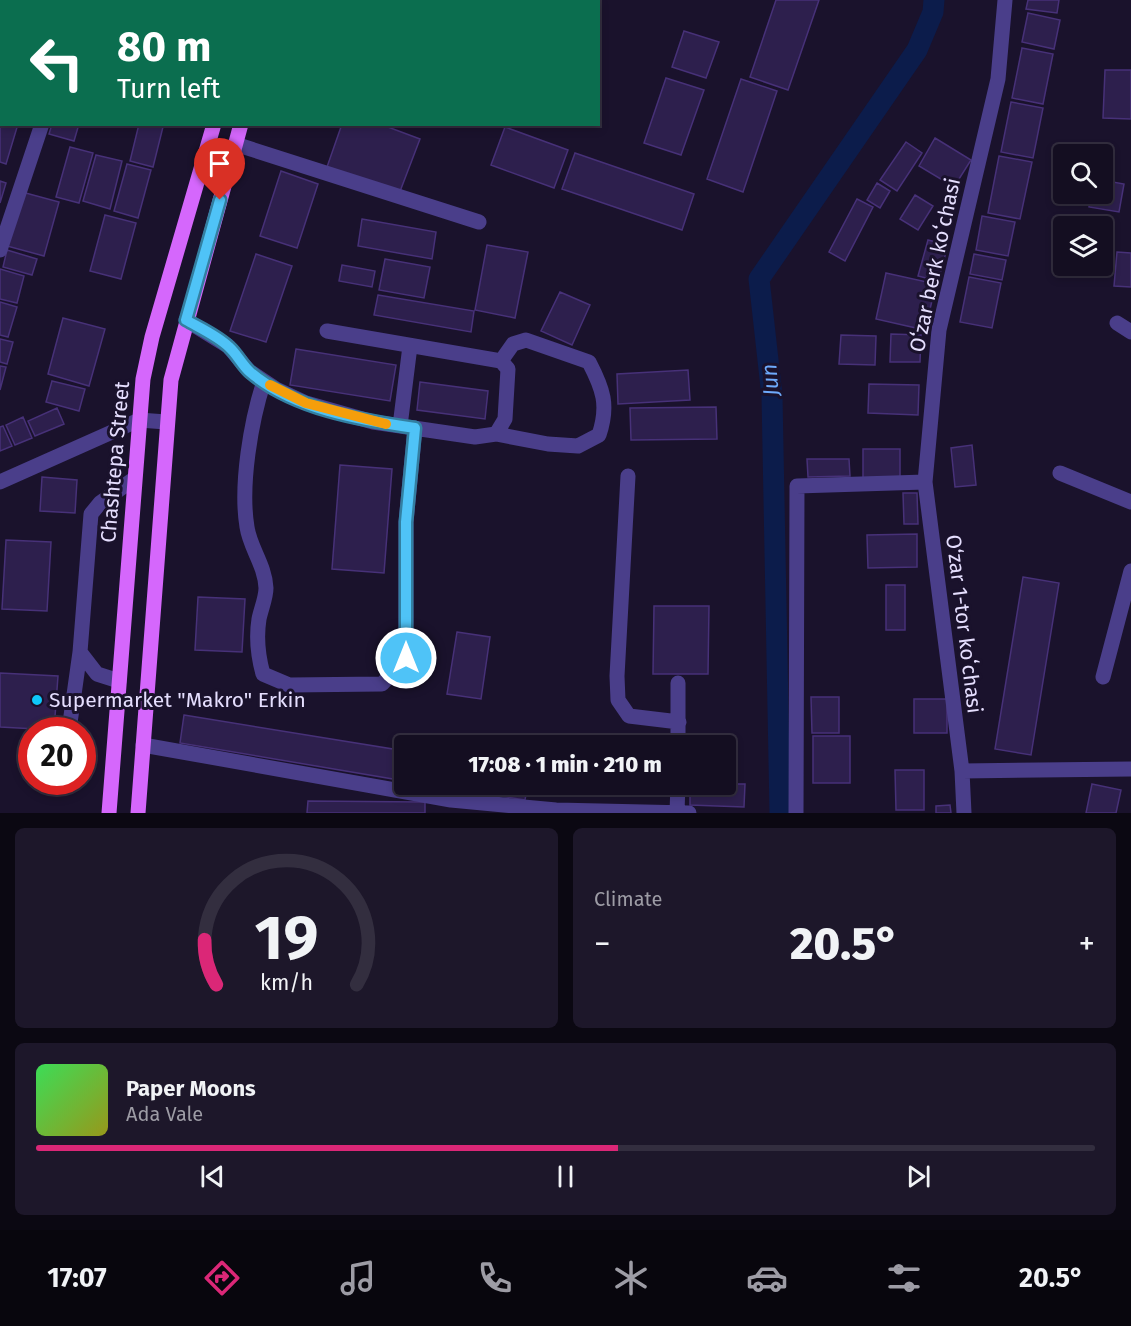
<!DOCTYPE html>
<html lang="en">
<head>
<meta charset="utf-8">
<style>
  body { margin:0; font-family:"Fira Sans",sans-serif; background:#1d172a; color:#f1f3f6; height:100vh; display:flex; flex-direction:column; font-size:22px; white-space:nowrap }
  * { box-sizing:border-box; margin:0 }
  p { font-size:20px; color:#9d9ca5 }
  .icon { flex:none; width:33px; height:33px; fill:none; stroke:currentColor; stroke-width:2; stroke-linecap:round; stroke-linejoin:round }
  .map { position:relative; height:813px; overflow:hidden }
  .panel { display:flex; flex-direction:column; gap:15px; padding:15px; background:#0b0812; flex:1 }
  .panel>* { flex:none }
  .guide { position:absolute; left:0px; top:0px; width:600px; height:126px; box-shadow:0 3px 9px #0003,0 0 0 2px #332e3f; background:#0b6e4f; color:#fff; overflow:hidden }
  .tools { position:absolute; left:1053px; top:144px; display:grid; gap:12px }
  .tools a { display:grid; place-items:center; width:60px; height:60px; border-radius:6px; background:#140e21; box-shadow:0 3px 9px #0003,0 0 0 2px #332e3f; font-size:30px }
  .speed { position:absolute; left:18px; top:717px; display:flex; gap:12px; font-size:30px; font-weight:700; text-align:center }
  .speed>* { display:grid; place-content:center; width:78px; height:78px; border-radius:50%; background:#140e21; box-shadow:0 3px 9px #0003,0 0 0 2px #332e3f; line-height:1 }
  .speed .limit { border:9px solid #d22; background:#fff; color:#111 }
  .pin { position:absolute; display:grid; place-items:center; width:51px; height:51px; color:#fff; margin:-62px -26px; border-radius:50% 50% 50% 0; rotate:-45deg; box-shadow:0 0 6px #0007 }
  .pin .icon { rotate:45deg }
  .me { position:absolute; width:66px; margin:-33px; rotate:0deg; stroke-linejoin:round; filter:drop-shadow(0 0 4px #0008) }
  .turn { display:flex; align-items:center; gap:21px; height:126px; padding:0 18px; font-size:27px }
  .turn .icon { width:78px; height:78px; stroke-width:2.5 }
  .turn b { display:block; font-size:42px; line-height:51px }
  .big { font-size:45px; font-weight:800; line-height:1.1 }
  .panel .tile { flex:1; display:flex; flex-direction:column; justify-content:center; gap:9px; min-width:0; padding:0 21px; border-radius:9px; background:#1d172a }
  .panel .dial { align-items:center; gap:0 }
  .dial svg { height:156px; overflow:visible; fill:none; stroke:#332e3f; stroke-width:7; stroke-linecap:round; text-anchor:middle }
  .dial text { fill:#f1f3f6; stroke:none }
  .song { display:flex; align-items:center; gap:18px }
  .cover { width:72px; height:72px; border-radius:9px; background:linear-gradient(135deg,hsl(130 70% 55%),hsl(60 70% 35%)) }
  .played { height:6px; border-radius:3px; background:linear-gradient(90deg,#db2777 55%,#332e3f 55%) }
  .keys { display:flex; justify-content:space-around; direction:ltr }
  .heat { display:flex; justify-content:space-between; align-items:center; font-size:33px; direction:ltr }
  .panel .tiles { flex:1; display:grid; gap:15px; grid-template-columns:1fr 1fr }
  .tile:last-child { grid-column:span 2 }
  .trip { position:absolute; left:394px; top:735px; width:342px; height:60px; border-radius:6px; background:#140e21; box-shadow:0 3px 9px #0003,0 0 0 2px #332e3f; font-weight:800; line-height:60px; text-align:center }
  .menu { display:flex; height:96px; justify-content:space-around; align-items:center; background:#08060d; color:#9d9ca5 }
  .menu .icon { width:42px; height:42px }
  .menu .active { color:#db2777 }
  .menu b { font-size:27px; color:#f1f3f6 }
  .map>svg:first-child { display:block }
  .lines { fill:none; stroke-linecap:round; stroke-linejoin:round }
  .canal { stroke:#0c1c4b; stroke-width:21 }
  .building { fill:#2d1f4d; stroke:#473178; stroke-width:1.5 }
  .minor { stroke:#4a3e8a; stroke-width:15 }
  .major { stroke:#d567fc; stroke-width:15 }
  .route-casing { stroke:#337fa1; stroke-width:15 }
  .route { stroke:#4fc3f7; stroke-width:10 }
  .slow { stroke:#f59e0b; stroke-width:10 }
  .poi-dot { fill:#0ec8fa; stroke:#1a122c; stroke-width:2 }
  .labels { text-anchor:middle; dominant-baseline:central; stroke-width:6; stroke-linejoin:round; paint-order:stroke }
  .street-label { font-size:21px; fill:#e5defe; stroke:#1a122c }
  .poi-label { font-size:21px; fill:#e5defe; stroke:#1a122c; text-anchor:start }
  .water-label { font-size:22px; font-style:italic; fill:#6eaafc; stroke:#1a122c }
</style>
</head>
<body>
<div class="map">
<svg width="1131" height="813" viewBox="0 0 1131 813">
  <rect width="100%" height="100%" fill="#1a122c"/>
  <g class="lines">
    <path class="canal" d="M780 813 772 396 759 279 917 50 933 12 934 0"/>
  </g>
  <path class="building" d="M0 0H44L49 2H2V21Z
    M347 0H393L347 2Z
    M525 0H587L591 2H525Z
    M776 0H819L788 90 750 77Z
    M1028 0H1059L1057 13 1026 9Z
    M1028 13 1060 20 1054 49 1022 42Z
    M684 31 719 42 706 78 672 67Z
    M1022 48 1053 54 1043 104 1012 98Z
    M1105 70H1131V119L1103 118Z
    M666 78 704 90 681 155 644 143Z
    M741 79 777 91 743 192 707 179Z
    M1011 102 1043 108 1033 158 1001 152Z
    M0 110 2 124H18L6 164 0 162Z
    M52 124H79L74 141 49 134Z
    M139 124 163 127 153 167 130 161Z
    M342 124H380L420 139 399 194 327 167Z
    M505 127 568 150 554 188 491 165Z
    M935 138 971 160 954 187 919 166Z
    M906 142 922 153 897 191 880 180Z
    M70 147 93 153 79 203 56 197Z
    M575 153 694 194 682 230 562 189Z
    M96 155 122 161 110 209 83 201Z
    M999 156 1032 162 1020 219 988 213Z
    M127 164 151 170 138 218 114 211Z
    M281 171 318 184 297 248 260 236Z
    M1102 180 1124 184 1119 212 1089 207 1091 194H1102Z
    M0 181 6 183 0 203Z
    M877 183 890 191 880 208 867 200Z
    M22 192 59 202 44 256 7 246Z
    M915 195 933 206 918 230 900 219Z
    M857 199 873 207 845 261 829 252Z
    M105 215 136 223 121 279 90 271Z
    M982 216 1015 222 1008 256 976 250Z
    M362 219 436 232 432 259 358 246Z
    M928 240 948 245 938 281 918 276Z
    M487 245 528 252 515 318 475 310Z
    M7 250 37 259 32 275 3 267Z
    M1117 252 1131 253V287L1114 286Z
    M256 254 292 266 266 342 230 331Z
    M974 254 1006 260 1002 280 970 274Z
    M385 259 430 267 424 298 379 290Z
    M342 265 375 271 372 287 339 281Z
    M0 269 24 276 17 303 0 299Z
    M886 273 936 284 925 330 876 319Z
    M969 277 1001 283 992 328 960 322Z
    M560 292 590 305 572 345 541 331Z
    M378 295 474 311 471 332 374 315Z
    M0 302 17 307 8 337 0 335Z
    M63 318 105 329 89 386 48 374Z
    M891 334 921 335 920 362H890Z
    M841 335 876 336 875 365 839 364Z
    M0 339 13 342 7 364 0 362Z
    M296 349 396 365 390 401 290 385Z
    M0 366 6 367 0 390Z
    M688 370 690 400 618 404 617 374Z
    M52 381 85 389 79 411 46 402Z
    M420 382 488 391 485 419 417 410Z
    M869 384 919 385 918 415 868 413Z
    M716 407 717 439 631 440 630 408Z
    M57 408 64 424 35 436 28 421Z
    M23 417 32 438 15 445 6 425Z
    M3 426 12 446 0 451V427Z
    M972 445 976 485 955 487 951 448Z
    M863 449H900V479H863Z
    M807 459H849L850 476 808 477Z
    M340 465 392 469 384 573 332 569Z
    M42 477 77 480 75 513 40 511Z
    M903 493H917L918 524H904Z
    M917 534V567L868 568 867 535Z
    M6 540 51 542 47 611 2 609Z
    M1023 577 1059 583 1031 755 995 749Z
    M886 585H905V630H886Z
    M198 597 245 599 242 652 195 650Z
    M654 606H709L708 674H653Z
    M457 632 490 637 481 699 447 694Z
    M0 673 58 676 54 730 0 727Z
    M811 697H839V733H812Z
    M914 699H947V733H914Z
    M184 715 405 751V781L180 743Z
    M813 736H850V783H813Z
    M895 770H924V810H896Z
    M429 784H528L525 800Z
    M690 784H745L744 807 690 805Z
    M1092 784 1121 790 1116 813H1086Z
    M308 801 425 802V813H307Z
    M950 805 951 813H936V806Z"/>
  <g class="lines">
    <path class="minor" d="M83 2V0
      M235 144 479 222
      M0 250 42 124
      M186 320 228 346 249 371 276 389 306 403 373 422 475 437 496 434 505 419 508 369 501 361 327 331
      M1117 323 1131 332
      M264 381C251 421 240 485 247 527 250 548 265 565 266 588 266 598 261 609 259 619 256 638 258 656 263 674L289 685 382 684 406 658V522L415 428
      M400 426 410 346
      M496 434 548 444 578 446 599 435C609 405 603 389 589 362L526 340 513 344 501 361
      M1060 473 1131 502
      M628 476 617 676 618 700 629 716 679 722
      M0 482 139 420 166 422
      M80 652 97 674 119 681
      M1103 677 1131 571
      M69 730 80 652 91 514 100 503 134 479
      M143 745 451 800 556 810 689 813
      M678 746V683
      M962 771 1131 769
      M677 812 678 784
      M796 813 797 486 925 482
      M964 813 962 771 925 482 939 330 998 79 1005 0"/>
    <path class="major" d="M249 2V0
      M275 2 276 0
      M109 813 143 379 152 337 214 124
      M138 813 171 380 241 124"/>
  </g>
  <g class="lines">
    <defs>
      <path id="route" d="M220 200 186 320C200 328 218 336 229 347 237 354 242 365 250 372 293 409 360 420 415 428L406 522V658"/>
    </defs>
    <use href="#route" class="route-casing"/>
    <use href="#route" class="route"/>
    <path class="slow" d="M270 385 306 403 386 424"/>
  </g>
  <circle class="poi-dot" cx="37" cy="700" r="6"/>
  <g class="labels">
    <g class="street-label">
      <text transform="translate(935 265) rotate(-78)">Oʻzar berk koʻchasi</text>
      <text transform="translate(115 462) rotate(-85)">Chashtepa Street</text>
      <text transform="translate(964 624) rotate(83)">O‘zar 1-tor koʻchasi</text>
    </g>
    <g class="poi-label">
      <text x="49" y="700">Supermarket "Makro" Erkin</text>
    </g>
    <g class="water-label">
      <text transform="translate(770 380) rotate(-95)">Jun</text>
    </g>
  </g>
</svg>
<div class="tools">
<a><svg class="icon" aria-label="search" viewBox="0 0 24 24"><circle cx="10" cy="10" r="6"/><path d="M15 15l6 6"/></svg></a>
<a><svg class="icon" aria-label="layers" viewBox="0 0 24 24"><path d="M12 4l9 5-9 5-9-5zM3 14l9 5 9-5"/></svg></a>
</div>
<div class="speed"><div class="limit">20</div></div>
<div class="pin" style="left:220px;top:200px;background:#d93025"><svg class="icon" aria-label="arrive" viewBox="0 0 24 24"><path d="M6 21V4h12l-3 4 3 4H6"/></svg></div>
<svg class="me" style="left:406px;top:658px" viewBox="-20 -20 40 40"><circle r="17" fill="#4fc3f7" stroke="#fff" stroke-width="3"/><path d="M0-11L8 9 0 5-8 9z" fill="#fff"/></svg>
<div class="trip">17:08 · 1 min · 210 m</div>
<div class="guide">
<div class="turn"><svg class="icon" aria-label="left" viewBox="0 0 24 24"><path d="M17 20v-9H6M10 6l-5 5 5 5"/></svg><div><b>80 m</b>Turn left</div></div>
</div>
</div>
<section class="panel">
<div class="tiles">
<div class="tile dial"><svg viewBox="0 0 100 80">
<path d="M14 69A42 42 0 1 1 86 69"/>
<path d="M14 69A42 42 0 0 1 8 46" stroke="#db2777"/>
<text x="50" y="56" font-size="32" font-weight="700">19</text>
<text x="50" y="72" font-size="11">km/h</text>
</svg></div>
<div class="tile"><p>Climate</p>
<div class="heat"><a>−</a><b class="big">20.5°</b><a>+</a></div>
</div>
<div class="tile">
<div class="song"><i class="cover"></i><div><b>Paper Moons</b><p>Ada Vale</p></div></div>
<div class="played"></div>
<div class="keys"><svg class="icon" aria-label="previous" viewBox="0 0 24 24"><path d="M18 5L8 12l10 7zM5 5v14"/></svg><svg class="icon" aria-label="pause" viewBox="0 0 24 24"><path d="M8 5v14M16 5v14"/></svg><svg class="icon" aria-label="next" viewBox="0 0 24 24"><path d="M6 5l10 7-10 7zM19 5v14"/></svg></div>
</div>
</div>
</section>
<nav class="menu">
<b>17:07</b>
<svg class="icon active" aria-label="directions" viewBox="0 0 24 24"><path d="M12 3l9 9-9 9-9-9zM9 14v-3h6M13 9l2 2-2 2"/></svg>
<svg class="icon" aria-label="music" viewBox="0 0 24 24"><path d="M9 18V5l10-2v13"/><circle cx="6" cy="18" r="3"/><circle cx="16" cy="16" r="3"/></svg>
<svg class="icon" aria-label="phone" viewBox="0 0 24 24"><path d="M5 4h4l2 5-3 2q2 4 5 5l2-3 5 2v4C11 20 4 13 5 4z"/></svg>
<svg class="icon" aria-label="climate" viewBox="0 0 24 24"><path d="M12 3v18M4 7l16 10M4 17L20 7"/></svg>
<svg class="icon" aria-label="car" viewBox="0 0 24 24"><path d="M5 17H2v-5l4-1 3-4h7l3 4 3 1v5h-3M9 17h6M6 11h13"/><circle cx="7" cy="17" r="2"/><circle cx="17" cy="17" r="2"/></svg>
<svg class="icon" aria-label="filters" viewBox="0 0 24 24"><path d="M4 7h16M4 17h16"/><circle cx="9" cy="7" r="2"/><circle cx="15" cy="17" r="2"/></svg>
<b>20.5°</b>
</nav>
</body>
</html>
